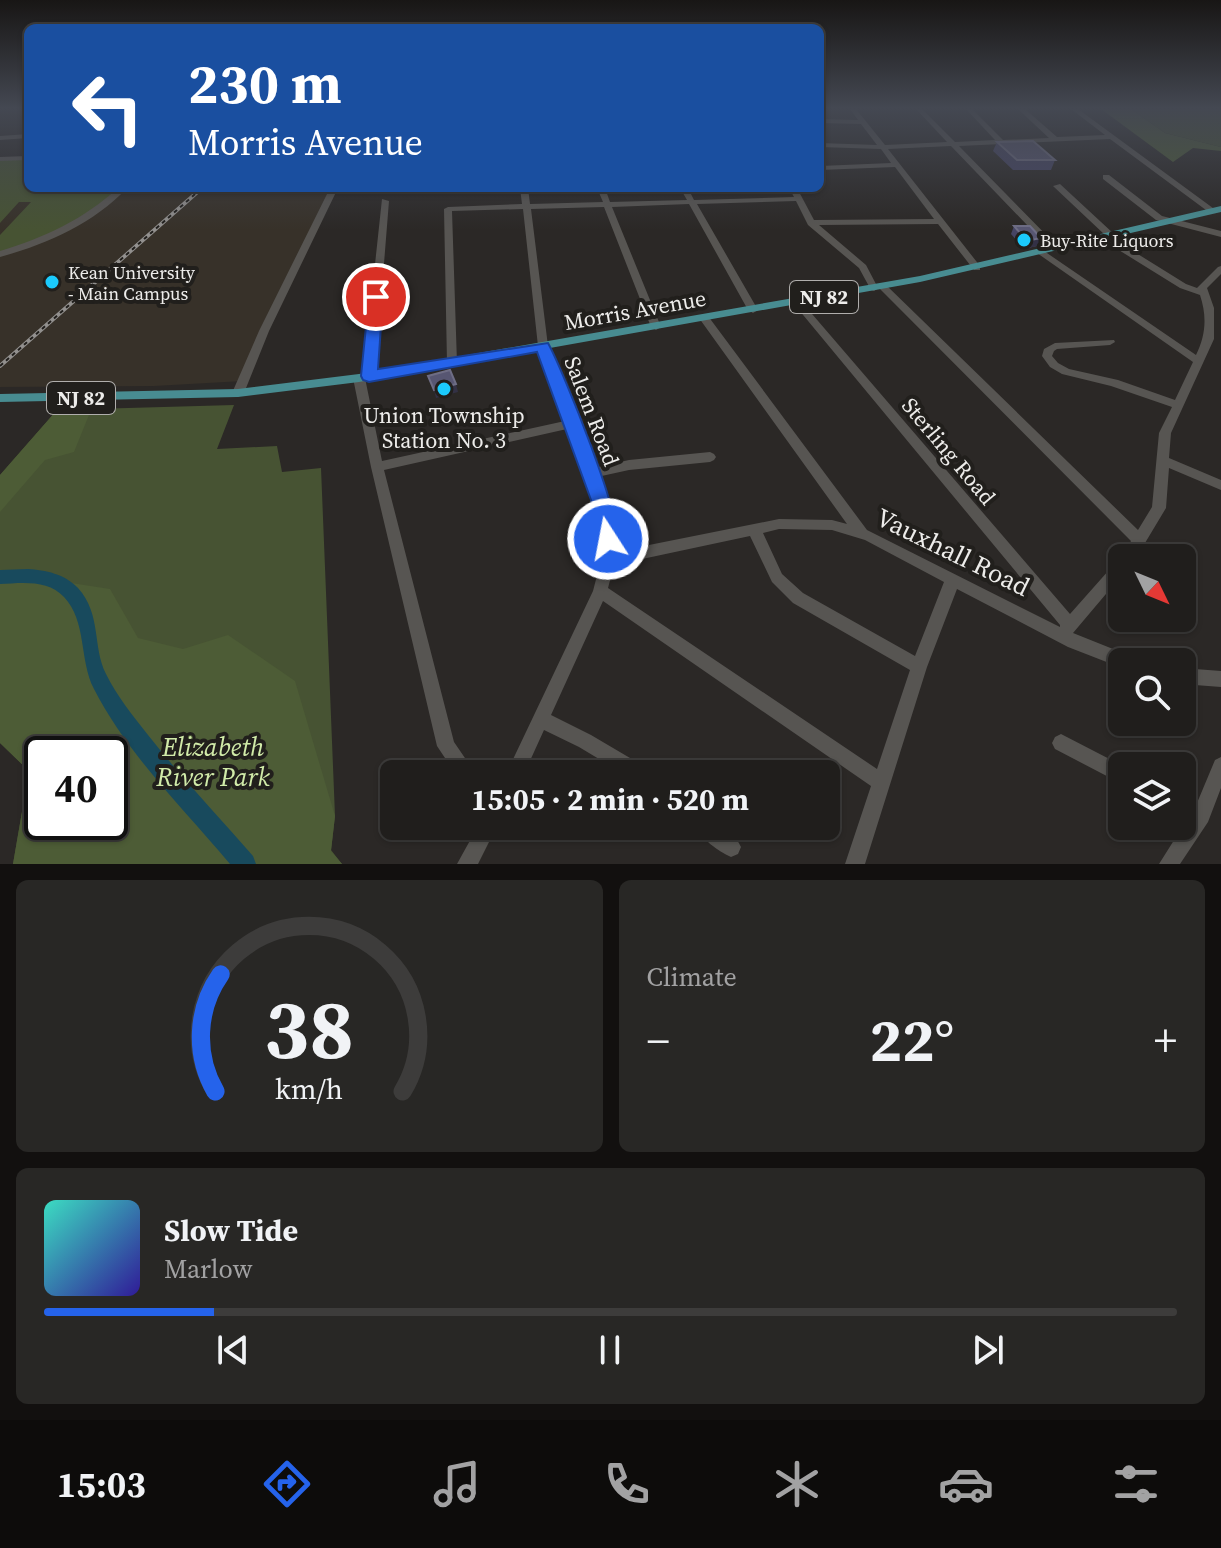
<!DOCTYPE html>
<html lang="en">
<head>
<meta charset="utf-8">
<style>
  body { margin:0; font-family:"Source Serif 4",serif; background:#282725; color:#f1f3f6; height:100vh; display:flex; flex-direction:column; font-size:30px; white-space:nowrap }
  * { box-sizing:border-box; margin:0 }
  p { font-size:26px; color:#a2a2a3 }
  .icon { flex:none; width:44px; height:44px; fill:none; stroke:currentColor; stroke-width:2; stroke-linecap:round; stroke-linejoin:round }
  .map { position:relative; height:864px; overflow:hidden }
  .details { display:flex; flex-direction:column; gap:16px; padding:16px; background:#12100f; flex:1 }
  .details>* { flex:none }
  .hud { position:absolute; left:24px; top:24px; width:800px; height:168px; border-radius:12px; box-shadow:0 2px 6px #0004,0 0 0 2px #3d3c3b; background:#1a4fa0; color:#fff; overflow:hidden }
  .needle { width:52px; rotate:133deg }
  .tools { position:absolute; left:1108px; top:544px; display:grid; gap:16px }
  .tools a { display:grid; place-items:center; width:88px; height:88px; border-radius:12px; background:#201e1c; box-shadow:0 2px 6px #0004,0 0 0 2px #3d3c3b; font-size:40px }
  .speed { position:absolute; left:24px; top:736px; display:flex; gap:16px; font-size:40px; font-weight:700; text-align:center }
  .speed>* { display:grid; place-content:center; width:104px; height:104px; border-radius:50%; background:#201e1c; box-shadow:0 2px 6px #0004,0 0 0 2px #3d3c3b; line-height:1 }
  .speed .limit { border:4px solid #111; border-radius:12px; background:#fff; color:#111 }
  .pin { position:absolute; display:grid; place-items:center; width:68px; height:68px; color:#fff; margin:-34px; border:4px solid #fff; border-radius:50%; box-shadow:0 2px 8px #0007 }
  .me { position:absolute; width:88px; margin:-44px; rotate:349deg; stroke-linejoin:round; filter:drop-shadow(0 0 6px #0008) }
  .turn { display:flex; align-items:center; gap:28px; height:168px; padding:0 32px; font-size:36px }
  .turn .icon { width:104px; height:104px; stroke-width:2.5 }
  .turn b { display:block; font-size:56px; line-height:68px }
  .big { font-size:60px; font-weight:700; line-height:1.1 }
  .details .card { flex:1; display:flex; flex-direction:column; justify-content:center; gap:12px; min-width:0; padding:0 28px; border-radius:12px; background:#282725 }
  .details .dial { align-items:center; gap:0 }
  .dial svg { height:208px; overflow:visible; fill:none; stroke:#3d3c3b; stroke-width:7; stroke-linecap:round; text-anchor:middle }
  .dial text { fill:#f1f3f6; stroke:none }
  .song { display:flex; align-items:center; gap:24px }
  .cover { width:96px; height:96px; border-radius:12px; background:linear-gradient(135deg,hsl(170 70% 55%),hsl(250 70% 35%)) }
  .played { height:8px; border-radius:4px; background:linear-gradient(90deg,#2563eb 15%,#3d3c3b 15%) }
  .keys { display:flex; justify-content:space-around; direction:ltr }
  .heat { display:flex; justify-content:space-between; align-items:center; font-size:44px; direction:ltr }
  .details .tiles { flex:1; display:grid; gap:16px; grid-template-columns:1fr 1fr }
  .card:last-child { grid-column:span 2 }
  .trip { position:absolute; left:380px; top:760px; width:460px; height:80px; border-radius:12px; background:#201e1c; box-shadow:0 2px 6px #0004,0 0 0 2px #3d3c3b; font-weight:700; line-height:80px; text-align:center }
  .tabs { display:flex; height:128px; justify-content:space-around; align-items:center; background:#0d0c0b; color:#a2a2a3 }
  .tabs .icon { width:56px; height:56px }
  .tabs .current { color:#2563eb }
  .tabs b { font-size:36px; color:#f1f3f6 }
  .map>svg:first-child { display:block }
  .built { fill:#373129 }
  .green { fill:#475333; fill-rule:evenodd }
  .forest { fill:#4d5c36; fill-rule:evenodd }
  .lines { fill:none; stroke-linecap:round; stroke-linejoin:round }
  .river { fill:#184a5d; fill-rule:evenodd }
  .minor { fill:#575552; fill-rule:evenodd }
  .major { fill:#488c91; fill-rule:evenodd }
  .rail-casing { stroke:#92908e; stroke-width:4 }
  .rail { stroke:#211f1c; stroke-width:2; stroke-dasharray:4; stroke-linecap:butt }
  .wall { fill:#454464 }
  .shaded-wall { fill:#333145 }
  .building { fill:#575672; stroke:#6e6d85; stroke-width:2 }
  .route { fill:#2563eb; stroke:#184099; stroke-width:2 }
  .poi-dot { fill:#1bcafc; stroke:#211f1c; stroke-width:3 }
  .labels { text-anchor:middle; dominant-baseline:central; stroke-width:8; stroke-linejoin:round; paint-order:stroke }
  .far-poi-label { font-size:18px; fill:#edecea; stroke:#211f1c; text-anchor:start }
  .shield { fill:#211f1c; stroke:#b0aeac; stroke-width:2 }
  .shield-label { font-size:20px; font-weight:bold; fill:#edecea }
  .street-label { font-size:22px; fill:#edecea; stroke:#211f1c }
  .poi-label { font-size:22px; fill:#edecea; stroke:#211f1c }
  .near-street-label { font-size:26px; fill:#edecea; stroke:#211f1c }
  .near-park-label { font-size:26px; font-style:italic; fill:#d1eba9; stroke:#211f1c }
</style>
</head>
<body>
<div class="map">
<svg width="1221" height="864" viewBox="0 0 1221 864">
  <rect width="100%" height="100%" fill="#2b2826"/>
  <path class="built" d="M0 159 28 188H335L243 381 154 386 0 387Z"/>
  <path class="green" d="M1131 109H1221V147L1165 133Z
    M28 158V188H124L84 220 0 254V235L31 202H19L0 223V159Z
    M234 405 217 449 277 446 282 472 321 468 335 816 331 850 342 864H13L29 771 0 743V475L57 410ZM42 754H110V822H42Z"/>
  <path class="forest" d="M1101 109H1131L1165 133 1221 147V151L1193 148 1173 162Z
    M57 410H91L74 452 45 460 0 512V475Z
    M0 572 110 589 138 638 183 649 228 635 295 681 335 816 331 851 342 864H13L29 771 0 743ZM110 754V822H42V754Z"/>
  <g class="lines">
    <path class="river" d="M28 569C45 570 65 574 78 588 102 615 92 646 106 674 117 696 133 716 148 735 181 777 218 816 253 856L256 864H230C183 808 128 755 94 689 79 660 87 621 64 597 48 579 21 583 0 584V570Z"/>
    <path class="minor" d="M850 109H856L885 145 947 142 916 109H922L955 142 995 140 966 109H972L1003 140 1049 138 1018 109H1025L1057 137 1105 135 1071 109H1078L1217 211 1210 213 1110 139 959 146 1058 247V251H1052L951 146 888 149 980 266V270H974L938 224 819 225 866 265 877 286 882 283 885 284 1138 530 1152 507 1159 433 1172 407 1111 386 1062 374 1050 367 1042 356 1044 349 1055 343 1114 340 1115 342 1110 345 1057 349 1054 351 1052 356 1058 363 1069 369 1118 380 1175 400 1193 362 1037 253 1041 250 1044 251 1196 355C1206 335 1207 316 1200 295L1180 288 1101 239V235H1105L1053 186 1060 184 1114 234 1115 236 1112 238 1186 284 1197 288 1218 267 1221 266V274L1207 288 1214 308V339L1171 433 1169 458 1221 480V490L1169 468 1166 508 1136 558H1122V575L1073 633 1133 657 1135 662H1122V668L1068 647 957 589 927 667 865 864H845L871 786 603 601 551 715 591 735 647 768 650 774H624L579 747 544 730 524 774H506L593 591 601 560 599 518 567 429 384 470 454 742 467 761 483 768 486 774 455 773 437 746 371 467 353 378 359 374 365 378 382 461 565 421 538 346 523 209 452 211 457 363 452 366 447 363 444 209 448 207 522 204 520 188H528L530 204 603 202 597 188H605L610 202 687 200 680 188H688L694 200 794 197 789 188H797L814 220 934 219 895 167 820 170V166L891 163 881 149 820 147V143L877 145 861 124 820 123V119L858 120ZM796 201 808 225 859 268 871 290 874 291 879 288 1131 541 1121 559 1117 561 1070 614 800 300H794V304L1060 625V627L867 530 708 316 704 315 699 318 847 524 832 520 779 519 649 545 625 534 612 516 597 477 629 470 710 462 714 460 716 457 714 454 710 452 629 460 594 468 548 346 531 209 604 207 651 327 656 330 661 327 612 207 689 204 748 310 753 313 758 310 697 204ZM779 529 832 530 865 540 944 582 915 656 803 593 782 574 763 533ZM750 536 772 582 793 603 910 670 877 769 608 588 614 565ZM614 540 615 542 630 549 615 553Z
      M28 134V138L0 140V136Z
      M28 156V160L0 161V157Z
      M1103 175H1109L1162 216 1221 231V237L1156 220 1103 179Z
      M118 188H127C93 224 47 244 0 257V251C44 238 84 219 118 188Z
      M330 188H338L269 331 244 393 238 397 234 396 232 393 259 331Z
      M382 199 389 201 375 376 369 380 363 376Z
      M1182 668 1221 671V687L1182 684Z
      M1061 734 1123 766 1122 784 1055 749 1052 743 1055 737Z
      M1221 757V788L1208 822 1180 864H1159L1188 818 1182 816V797L1197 803 1215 760Z
      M478 826H497L478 864H457Z
      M696 826C714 826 732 827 741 847L738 854 731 857C718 851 701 839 696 826Z"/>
    <path class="major" d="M1221 206V212L920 282 359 382 238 397 0 402V394L238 389 359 374 920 276Z"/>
    <defs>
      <path id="rail" d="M0 366 202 188"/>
    </defs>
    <use href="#rail" class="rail-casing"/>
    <use href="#rail" class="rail"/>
  </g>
  <path class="wall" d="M997 142 1055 160 1051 170H1013L993 151Z
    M1014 226 1037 246 1024 249 1011 234Z"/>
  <path class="shaded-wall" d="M1041 238 1037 246 1024 249 1027 241Z
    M456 384 458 392 436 398 434 390Z"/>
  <path class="building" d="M1033 141 1055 160H1017L997 142Z
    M1014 226H1030L1041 238 1027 241Z
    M450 370 456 384 434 390 428 376Z"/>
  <linearGradient id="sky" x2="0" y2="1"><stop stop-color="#181615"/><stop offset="0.47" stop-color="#444852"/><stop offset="1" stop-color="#444852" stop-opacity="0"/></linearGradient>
  <rect width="1221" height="230" fill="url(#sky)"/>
  <path class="route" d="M376 293 383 297 378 369 548 343C562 368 626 525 616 545L608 547 601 545 591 500 537 352 369 382 363 380 361 376 369 297Z"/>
  <g class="poi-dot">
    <circle cx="1024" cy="240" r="8"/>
    <circle cx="52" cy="282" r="8"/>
    <circle cx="444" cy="389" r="8"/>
  </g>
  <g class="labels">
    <g class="far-poi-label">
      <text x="1040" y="240">Buy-Rite Liquors</text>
      <text x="68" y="272">Kean University<tspan x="68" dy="21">- Main Campus</tspan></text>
    </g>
    <g class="shield">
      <rect x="790" y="281" width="68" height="32" rx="6"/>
      <rect x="47" y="382" width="68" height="32" rx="6"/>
    </g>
    <g class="shield-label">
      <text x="824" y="297">NJ 82</text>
      <text x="81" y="398">NJ 82</text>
    </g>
    <g class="street-label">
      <text transform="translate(635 310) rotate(-10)">Morris Avenue</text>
      <text transform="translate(592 411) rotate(69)">Salem Road</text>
      <text transform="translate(949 451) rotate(50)">Sterling Road</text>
    </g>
    <g class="poi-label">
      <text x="444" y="415">Union Township<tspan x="444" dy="25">Station No. 3</tspan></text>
    </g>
    <g class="near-street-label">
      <text transform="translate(953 552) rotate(26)">Vauxhall Road</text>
    </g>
    <g class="near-park-label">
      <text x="213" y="747">Elizabeth<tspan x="213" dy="30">River Park</tspan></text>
    </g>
  </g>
</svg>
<div class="tools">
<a><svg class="needle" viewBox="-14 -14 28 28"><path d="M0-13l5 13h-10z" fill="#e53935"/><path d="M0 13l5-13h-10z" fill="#a2a2a3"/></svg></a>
<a><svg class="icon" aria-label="search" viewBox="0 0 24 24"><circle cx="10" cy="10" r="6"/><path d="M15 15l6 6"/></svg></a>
<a><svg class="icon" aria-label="layers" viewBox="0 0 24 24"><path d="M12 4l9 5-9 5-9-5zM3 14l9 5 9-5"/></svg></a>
</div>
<div class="speed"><div class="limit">40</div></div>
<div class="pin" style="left:376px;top:297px;background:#d93025"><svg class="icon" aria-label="arrive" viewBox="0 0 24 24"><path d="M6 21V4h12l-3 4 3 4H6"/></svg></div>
<svg class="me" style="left:608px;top:539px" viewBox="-20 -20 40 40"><circle r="17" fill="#2563eb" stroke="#fff" stroke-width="3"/><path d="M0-11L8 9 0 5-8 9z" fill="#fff"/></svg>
<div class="trip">15:05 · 2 min · 520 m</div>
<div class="hud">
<div class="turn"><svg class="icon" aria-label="left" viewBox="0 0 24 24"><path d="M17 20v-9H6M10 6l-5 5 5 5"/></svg><div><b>230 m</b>Morris Avenue</div></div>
</div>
</div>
<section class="details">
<div class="tiles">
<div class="card dial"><svg viewBox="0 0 100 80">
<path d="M14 69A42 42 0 1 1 86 69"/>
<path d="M14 69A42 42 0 0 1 16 24" stroke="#2563eb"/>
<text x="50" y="56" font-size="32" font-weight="700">38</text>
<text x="50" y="72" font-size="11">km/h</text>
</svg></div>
<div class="card"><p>Climate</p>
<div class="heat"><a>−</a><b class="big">22°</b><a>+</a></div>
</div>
<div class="card">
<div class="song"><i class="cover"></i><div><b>Slow Tide</b><p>Marlow</p></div></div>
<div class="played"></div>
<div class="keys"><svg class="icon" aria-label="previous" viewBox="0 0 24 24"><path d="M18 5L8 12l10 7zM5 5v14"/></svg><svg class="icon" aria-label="pause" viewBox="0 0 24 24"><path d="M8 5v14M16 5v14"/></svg><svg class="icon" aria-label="next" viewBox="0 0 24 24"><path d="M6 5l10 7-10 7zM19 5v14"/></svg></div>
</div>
</div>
</section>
<nav class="tabs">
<b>15:03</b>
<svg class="icon current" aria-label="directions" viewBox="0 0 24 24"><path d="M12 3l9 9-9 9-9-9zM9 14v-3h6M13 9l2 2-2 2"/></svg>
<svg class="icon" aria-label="music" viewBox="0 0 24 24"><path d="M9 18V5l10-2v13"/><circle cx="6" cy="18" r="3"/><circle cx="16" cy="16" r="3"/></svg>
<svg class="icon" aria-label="phone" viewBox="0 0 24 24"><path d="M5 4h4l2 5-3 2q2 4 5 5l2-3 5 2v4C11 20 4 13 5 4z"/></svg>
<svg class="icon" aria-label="climate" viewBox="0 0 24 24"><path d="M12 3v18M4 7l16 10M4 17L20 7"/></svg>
<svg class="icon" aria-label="car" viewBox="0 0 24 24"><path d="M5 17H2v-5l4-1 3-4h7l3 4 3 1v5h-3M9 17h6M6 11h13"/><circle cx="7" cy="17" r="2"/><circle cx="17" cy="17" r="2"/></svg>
<svg class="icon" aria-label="filters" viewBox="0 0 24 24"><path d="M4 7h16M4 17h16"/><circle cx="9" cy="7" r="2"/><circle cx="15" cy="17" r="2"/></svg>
</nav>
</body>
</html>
